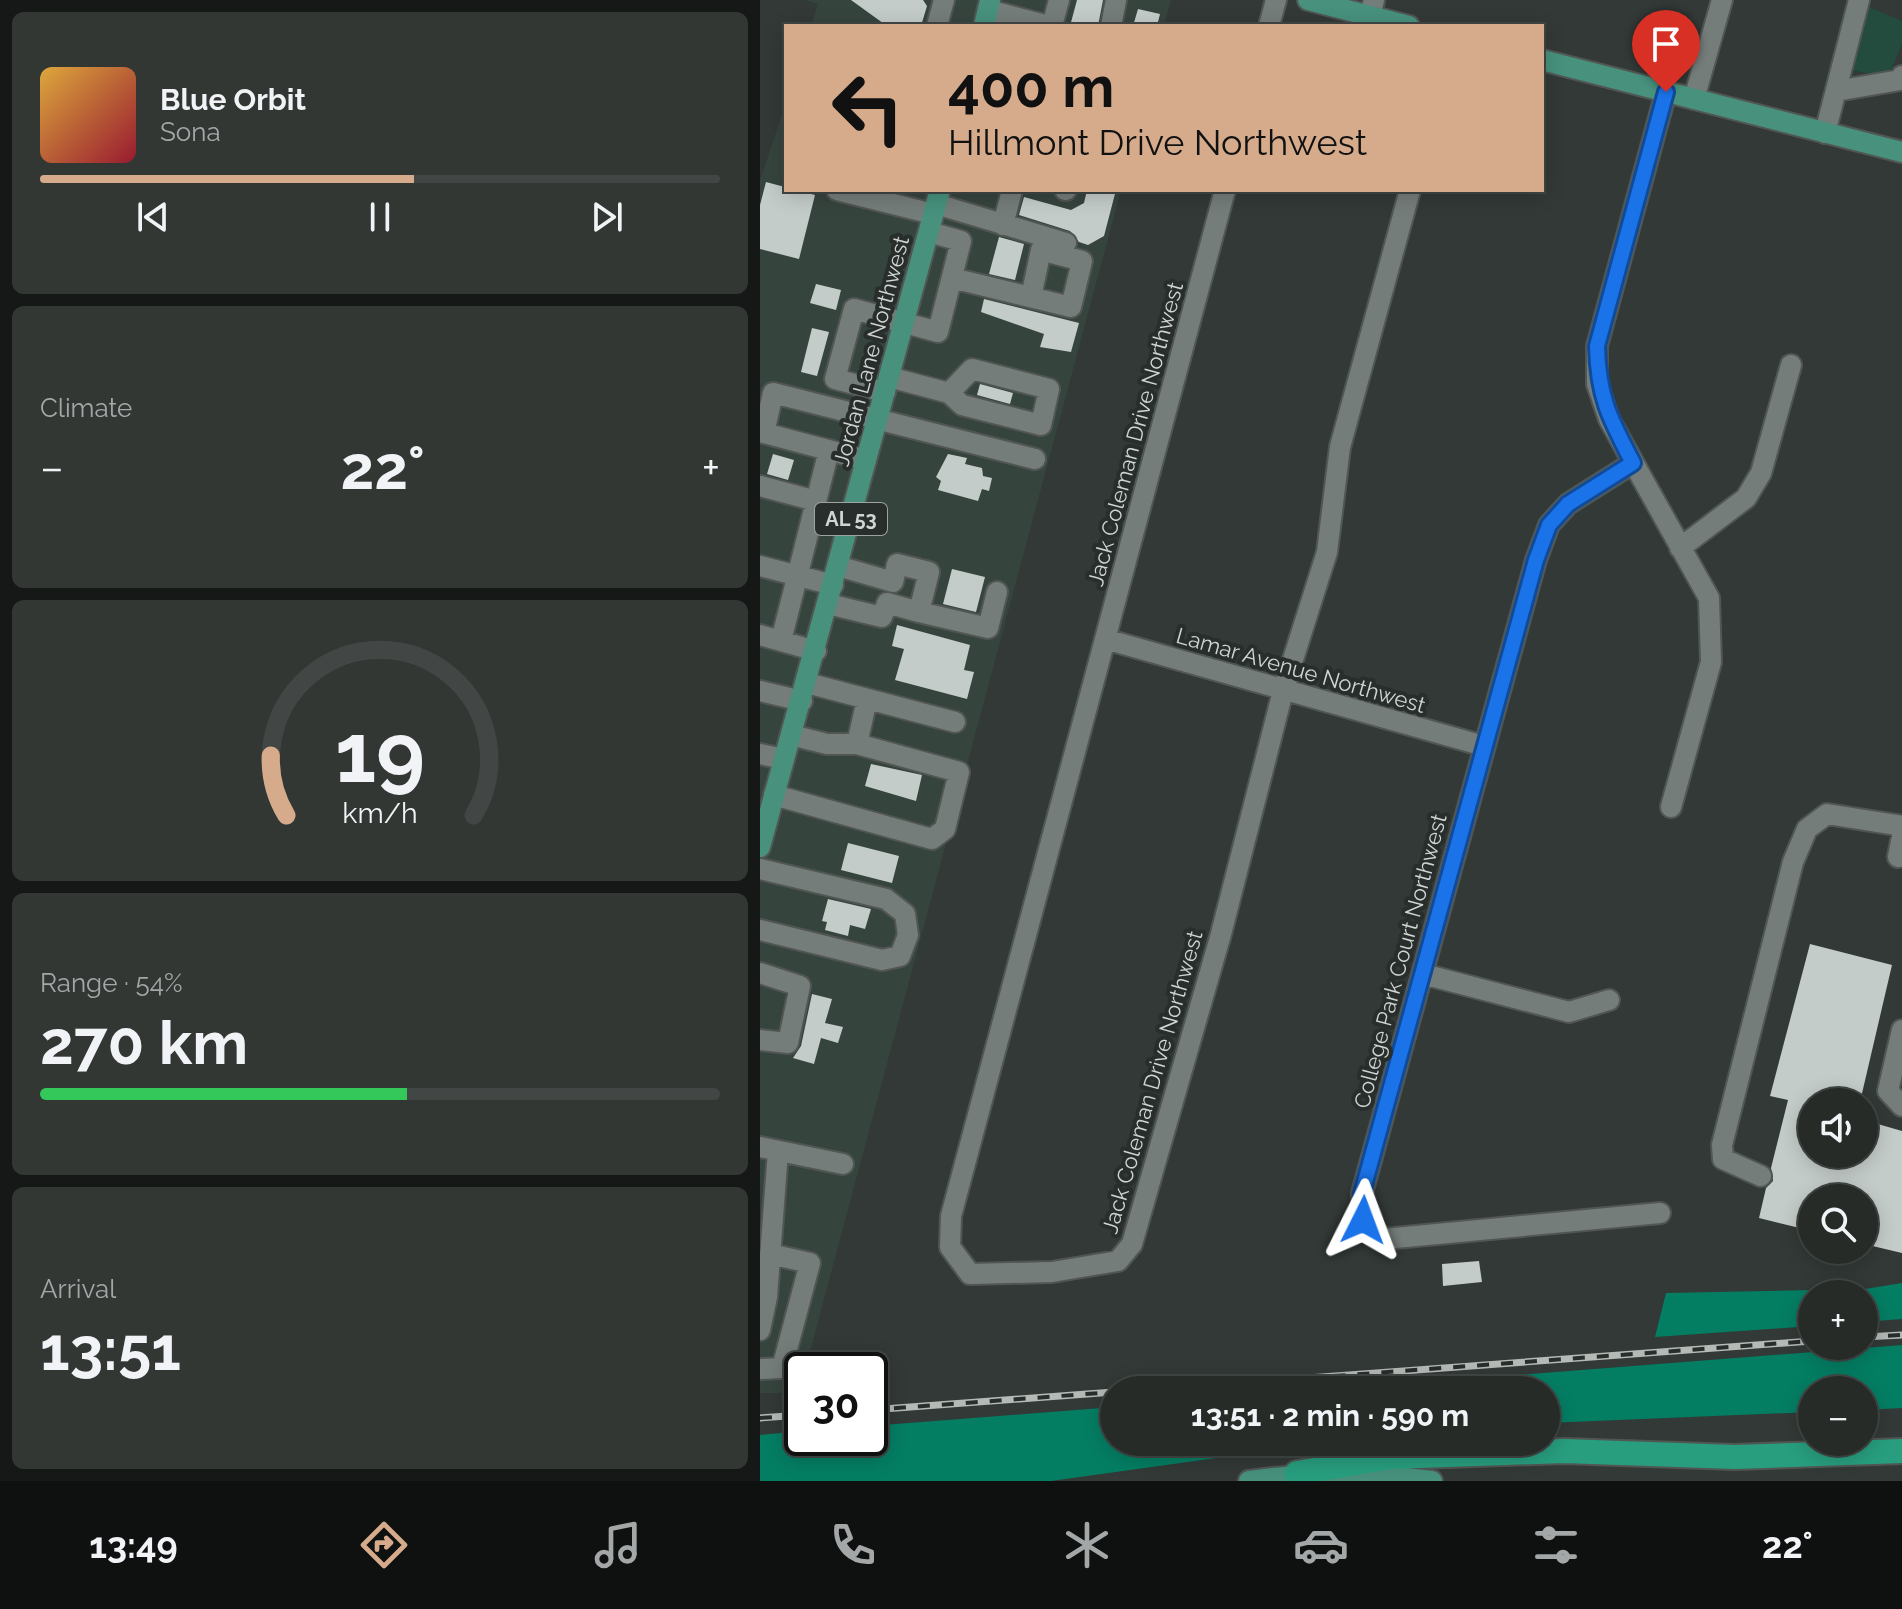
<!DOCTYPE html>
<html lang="en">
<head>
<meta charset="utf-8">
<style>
  body { margin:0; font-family:Raleway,sans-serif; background:#323734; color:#f1f3f6; height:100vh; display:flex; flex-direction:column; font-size:30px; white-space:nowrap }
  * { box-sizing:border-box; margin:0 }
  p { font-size:26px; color:#a4a7a8 }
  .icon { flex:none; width:44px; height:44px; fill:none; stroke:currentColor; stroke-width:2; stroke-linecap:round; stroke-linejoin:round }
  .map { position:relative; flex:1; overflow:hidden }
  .panel { display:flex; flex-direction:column; gap:12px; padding:12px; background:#151816; width:760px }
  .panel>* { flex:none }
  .hud { position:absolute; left:24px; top:24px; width:760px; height:168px; border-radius:0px; box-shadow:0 4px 20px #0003,0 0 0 2px #424745; background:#d6ab8b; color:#111; overflow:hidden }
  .buttons { position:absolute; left:1038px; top:1088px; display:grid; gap:16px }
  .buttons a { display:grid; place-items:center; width:80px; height:80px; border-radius:50%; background:#262b28; box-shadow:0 4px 20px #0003,0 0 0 2px #424745; font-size:40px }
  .speed { position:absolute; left:24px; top:1352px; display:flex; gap:16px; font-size:40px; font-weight:700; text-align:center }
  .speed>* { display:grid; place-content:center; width:104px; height:104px; border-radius:50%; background:#262b28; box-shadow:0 4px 20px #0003,0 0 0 2px #424745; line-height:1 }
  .speed .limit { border:4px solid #111; border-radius:12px; background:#fff; color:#111 }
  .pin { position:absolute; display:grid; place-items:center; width:68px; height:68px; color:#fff; margin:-82px -34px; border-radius:50% 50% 50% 0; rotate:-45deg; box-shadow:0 0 8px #0007 }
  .pin .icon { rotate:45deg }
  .me { position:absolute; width:88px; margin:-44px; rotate:3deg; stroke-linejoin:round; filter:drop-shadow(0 0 6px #0008) }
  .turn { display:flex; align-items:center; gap:28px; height:168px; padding:0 32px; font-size:36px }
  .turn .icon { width:104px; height:104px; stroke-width:2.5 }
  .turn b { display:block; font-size:56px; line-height:68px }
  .big { font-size:60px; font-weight:700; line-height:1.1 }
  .panel .card { flex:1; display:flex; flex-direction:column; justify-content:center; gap:12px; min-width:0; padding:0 28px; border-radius:12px; background:#323734 }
  .panel .dial { align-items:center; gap:0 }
  .dial svg { height:208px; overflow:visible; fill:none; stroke:#424745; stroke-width:7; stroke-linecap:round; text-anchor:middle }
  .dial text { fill:#f1f3f6; stroke:none }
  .song { display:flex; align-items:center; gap:24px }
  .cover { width:96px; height:96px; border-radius:12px; background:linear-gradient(135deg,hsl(40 70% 55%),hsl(350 70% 35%)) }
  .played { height:8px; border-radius:4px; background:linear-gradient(90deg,#d6ab8b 55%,#424745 55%) }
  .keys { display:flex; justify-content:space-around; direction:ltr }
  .heat { display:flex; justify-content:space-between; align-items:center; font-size:44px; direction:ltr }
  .charge { height:12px; border-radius:6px; background:linear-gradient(90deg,#34c759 54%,#424745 0) }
  .trip { position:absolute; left:340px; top:1376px; width:460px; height:80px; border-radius:40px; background:#262b28; box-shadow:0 4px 20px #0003,0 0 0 2px #424745; font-weight:700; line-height:80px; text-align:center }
  .menu { display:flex; height:128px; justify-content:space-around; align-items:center; background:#0f1110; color:#a4a7a8 }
  .menu .icon { width:56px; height:56px }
  .menu .selected { color:#d6ab8b }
  .menu b { font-size:36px; color:#f1f3f6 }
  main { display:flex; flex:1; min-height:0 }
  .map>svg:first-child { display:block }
  .built { fill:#36443e }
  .green { fill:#234b3e }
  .forest { fill:#047e63 }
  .building { fill:#c4ccc9 }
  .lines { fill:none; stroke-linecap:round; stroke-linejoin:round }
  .minor-casing { stroke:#515653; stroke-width:24 }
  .major-casing { stroke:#515653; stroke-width:24 }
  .highway-casing { stroke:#515653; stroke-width:28 }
  .minor { stroke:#757d7a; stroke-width:20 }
  .major { stroke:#47917d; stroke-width:20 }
  .highway { stroke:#289e7f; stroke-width:24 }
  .rail-casing { stroke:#b5bab7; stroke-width:7 }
  .rail { stroke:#282e2c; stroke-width:4; stroke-dasharray:12; stroke-linecap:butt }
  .route-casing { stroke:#114b97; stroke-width:20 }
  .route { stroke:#1a73e8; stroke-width:14 }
  .labels { text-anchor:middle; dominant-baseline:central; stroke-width:8; stroke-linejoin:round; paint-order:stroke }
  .shield { fill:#282e2c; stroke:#9ea2a0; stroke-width:2 }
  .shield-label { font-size:20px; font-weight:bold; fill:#d0d4d2 }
  .street-label { font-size:22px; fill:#d0d4d2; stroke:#282e2c }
</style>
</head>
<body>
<main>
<section class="panel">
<div class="card">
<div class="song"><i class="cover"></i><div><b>Blue Orbit</b><p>Sona</p></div></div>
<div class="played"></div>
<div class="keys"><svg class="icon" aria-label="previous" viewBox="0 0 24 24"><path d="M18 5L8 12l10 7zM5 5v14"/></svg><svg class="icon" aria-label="pause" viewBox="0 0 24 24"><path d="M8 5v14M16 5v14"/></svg><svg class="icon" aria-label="next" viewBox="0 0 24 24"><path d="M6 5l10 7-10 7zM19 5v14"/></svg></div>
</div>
<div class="card"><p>Climate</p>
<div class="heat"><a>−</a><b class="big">22°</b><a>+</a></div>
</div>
<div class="card dial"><svg viewBox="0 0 100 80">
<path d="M14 69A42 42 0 1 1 86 69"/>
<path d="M14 69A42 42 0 0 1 8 46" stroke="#d6ab8b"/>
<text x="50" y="56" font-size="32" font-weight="700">19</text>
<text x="50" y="72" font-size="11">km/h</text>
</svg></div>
<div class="card"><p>Range · 54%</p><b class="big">270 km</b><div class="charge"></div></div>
<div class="card"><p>Arrival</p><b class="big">13:51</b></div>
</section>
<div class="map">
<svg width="1142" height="1481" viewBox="0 0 1142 1481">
  <rect width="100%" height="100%" fill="#323936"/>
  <path class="built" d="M46 0H411L404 26H51L58 4Z
    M26 102V190H361L45 1370H42L39 1393H0V181Z"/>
  <path class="green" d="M1109 7 1142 21V44L1128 77 1090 70Z"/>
  <path class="forest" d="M1142 1283V1319L1104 1322V1294H1052V1326L895 1337 906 1293 1105 1289Z
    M1142 1345V1408L1104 1410V1390H1052V1412L786 1423V1390H565Z
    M354 1407V1442H572L291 1481H0V1435L42 1431V1438H110V1426Z"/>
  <path class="building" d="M91 0H163L167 6 161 26H127Z
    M317 0H343L338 26H310Z
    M378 9 400 14 397 26H373Z
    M6 182 55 195 39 259 0 249V205Z
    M327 190H356L344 236 328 245 319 242 310 231 259 215 264 197 311 210 324 203Z
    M239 237 264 244 255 280 229 274Z
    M56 284 81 290 76 310 50 303Z
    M224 299 319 323 311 352 280 347 284 334 221 312Z
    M52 328 69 332 57 376 41 372Z
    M220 384 253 393 250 404 217 395Z
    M13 454 34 460 28 480 7 474Z
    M188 454 207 458 205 464 222 468 223 476 232 478 229 491 222 489 218 501 178 490 181 481 176 477Z
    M192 569 225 577 216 612 183 604Z
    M137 625 210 645 204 670 214 672 207 699 135 680 144 649 132 646Z
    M111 764 162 775 156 801 105 786Z
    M88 843 139 856 132 883 81 870Z
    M68 899 111 909 105 929 90 925 88 936 65 930 67 922 62 921Z
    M1050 944 1132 965 1100 1102H1052V1154H1104V1120L1142 1131V1253L1104 1244V1198H1052V1231L999 1218 1006 1188 1013 1181 1011 1168 1028 1100 1010 1096Z
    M52 994 72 999 65 1023 83 1027 78 1043 61 1038 54 1064 33 1058 41 1046Z
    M719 1261 722 1282 683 1286 682 1264Z"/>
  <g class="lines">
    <defs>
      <path id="minor" d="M228 10 289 26
        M610 16 614 0
        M177 26 184 0
        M292 26 299 0
        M351 26 356 0
        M509 26 516 0
        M1076 91 1140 80 1142 76
        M906 92 837 346V384L849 419 949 598 951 662 911 807
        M934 99 962 0
        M1065 133 1099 0
        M77 190 173 214
        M305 190H306
        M465 190 191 1216 190 1247 210 1274 292 1272 358 1261 372 1244 461 934 523 691 567 552 580 447 650 190
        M176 204 306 243
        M243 225 252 190
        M192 278 311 307 322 261 281 250 271 297
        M129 377 189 393 202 405 281 425 289 389 212 369 189 393
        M125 392 75 379 94 309 178 332 201 241 169 232
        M106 460 4 433 13 393 275 459
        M873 463 808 504 789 525 776 560 602 1193 603 1220 624 1239 900 1213
        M0 486 56 501
        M920 548 986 498 1001 473 1031 365
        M0 566 73 585
        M78 566 133 582 137 564 169 572 159 612 228 628 237 592
        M68 604 122 617 127 603 159 612
        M0 635 56 651
        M345 639 724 746
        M21 641 69 450
        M47 683 195 722
        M0 691 42 701
        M97 744 107 699
        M0 754 24 759
        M14 795 172 839 185 829 199 772 97 744H67L31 735
        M1138 857 1142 836
        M0 869 126 899 145 914 148 935 140 956 122 960 0 930
        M0 973 40 986 28 1043 0 1040
        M663 974 809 1012 849 1000
        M1142 1030 1128 1091 1142 1106
        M0 1147 83 1164
        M1001 1176 963 1159 962 1145 1033 862 1047 829 1067 814 1142 826
        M0 1330 7 1297 18 1151
        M0 1369 22 1368 50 1263 10 1254"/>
      <path id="major" d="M548 0 649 26
        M224 26 230 0
        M782 60 1142 152
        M0 847 180 190
        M489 1481C551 1472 610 1473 672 1481"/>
      <path id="highway" d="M537 1473 630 1457 804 1451 975 1457 1142 1451"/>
    </defs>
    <use href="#minor" class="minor-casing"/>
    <use href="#major" class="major-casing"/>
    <use href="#highway" class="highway-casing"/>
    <use href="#minor" class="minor"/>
    <use href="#major" class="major"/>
    <use href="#highway" class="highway"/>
    <defs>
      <path id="rail" d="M1104 1337 1142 1335
        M382 1390 1052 1341
        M110 1410 354 1392
        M0 1418 42 1415"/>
    </defs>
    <use href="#rail" class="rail-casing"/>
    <use href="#rail" class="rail"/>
  </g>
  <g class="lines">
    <defs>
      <path id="route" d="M603 1220 602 1193 776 560 789 525 808 504 873 463C850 419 838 397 837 346L906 92"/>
    </defs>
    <use href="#route" class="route-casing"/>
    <use href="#route" class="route"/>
  </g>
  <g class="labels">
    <rect class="shield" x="55" y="503" width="72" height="32" rx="6"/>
    <g class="shield-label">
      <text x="91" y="519">AL 53</text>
    </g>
    <g class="street-label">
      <text transform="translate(111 351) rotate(-75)">Jordan Lane Northwest</text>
      <text transform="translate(375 434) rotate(-75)">Jack Coleman Drive Northwest</text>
      <text transform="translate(541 670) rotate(16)">Lamar Avenue Northwest</text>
      <text transform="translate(640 961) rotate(-75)">College Park Court Northwest</text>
      <text transform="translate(392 1082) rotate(-74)">Jack Coleman Drive Northwest</text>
    </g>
  </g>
</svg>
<div class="buttons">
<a><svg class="icon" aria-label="sound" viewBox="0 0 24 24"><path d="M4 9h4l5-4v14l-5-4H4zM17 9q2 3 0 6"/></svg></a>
<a><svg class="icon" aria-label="search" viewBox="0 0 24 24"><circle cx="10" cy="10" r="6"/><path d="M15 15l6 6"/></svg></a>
<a>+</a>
<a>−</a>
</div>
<div class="speed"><div class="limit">30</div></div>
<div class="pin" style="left:906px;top:92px;background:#d93025"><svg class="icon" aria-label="arrive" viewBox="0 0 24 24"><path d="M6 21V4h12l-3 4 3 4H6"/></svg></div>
<svg class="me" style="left:603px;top:1220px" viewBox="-20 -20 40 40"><path d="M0-17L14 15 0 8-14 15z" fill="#1a73e8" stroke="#fff" stroke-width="4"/></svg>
<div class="trip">13:51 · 2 min · 590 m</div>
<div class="hud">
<div class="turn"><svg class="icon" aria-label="left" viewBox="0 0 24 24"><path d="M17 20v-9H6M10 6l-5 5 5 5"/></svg><div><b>400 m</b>Hillmont Drive Northwest</div></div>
</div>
</div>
</main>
<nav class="menu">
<b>13:49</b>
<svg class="icon selected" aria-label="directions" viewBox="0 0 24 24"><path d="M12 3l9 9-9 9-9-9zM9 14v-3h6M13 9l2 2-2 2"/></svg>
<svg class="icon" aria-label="music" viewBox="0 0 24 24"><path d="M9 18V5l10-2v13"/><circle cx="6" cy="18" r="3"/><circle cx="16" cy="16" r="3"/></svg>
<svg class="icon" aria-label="phone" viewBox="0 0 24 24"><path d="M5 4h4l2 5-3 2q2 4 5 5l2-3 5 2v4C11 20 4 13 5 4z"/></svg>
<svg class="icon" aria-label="climate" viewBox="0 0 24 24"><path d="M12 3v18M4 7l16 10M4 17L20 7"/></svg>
<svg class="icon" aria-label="car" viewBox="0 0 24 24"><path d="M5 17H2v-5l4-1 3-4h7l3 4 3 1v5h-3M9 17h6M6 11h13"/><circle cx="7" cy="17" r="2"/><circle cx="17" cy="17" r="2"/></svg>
<svg class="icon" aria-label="filters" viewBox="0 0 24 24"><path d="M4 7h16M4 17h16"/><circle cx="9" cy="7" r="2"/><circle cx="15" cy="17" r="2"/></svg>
<b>22°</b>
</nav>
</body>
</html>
